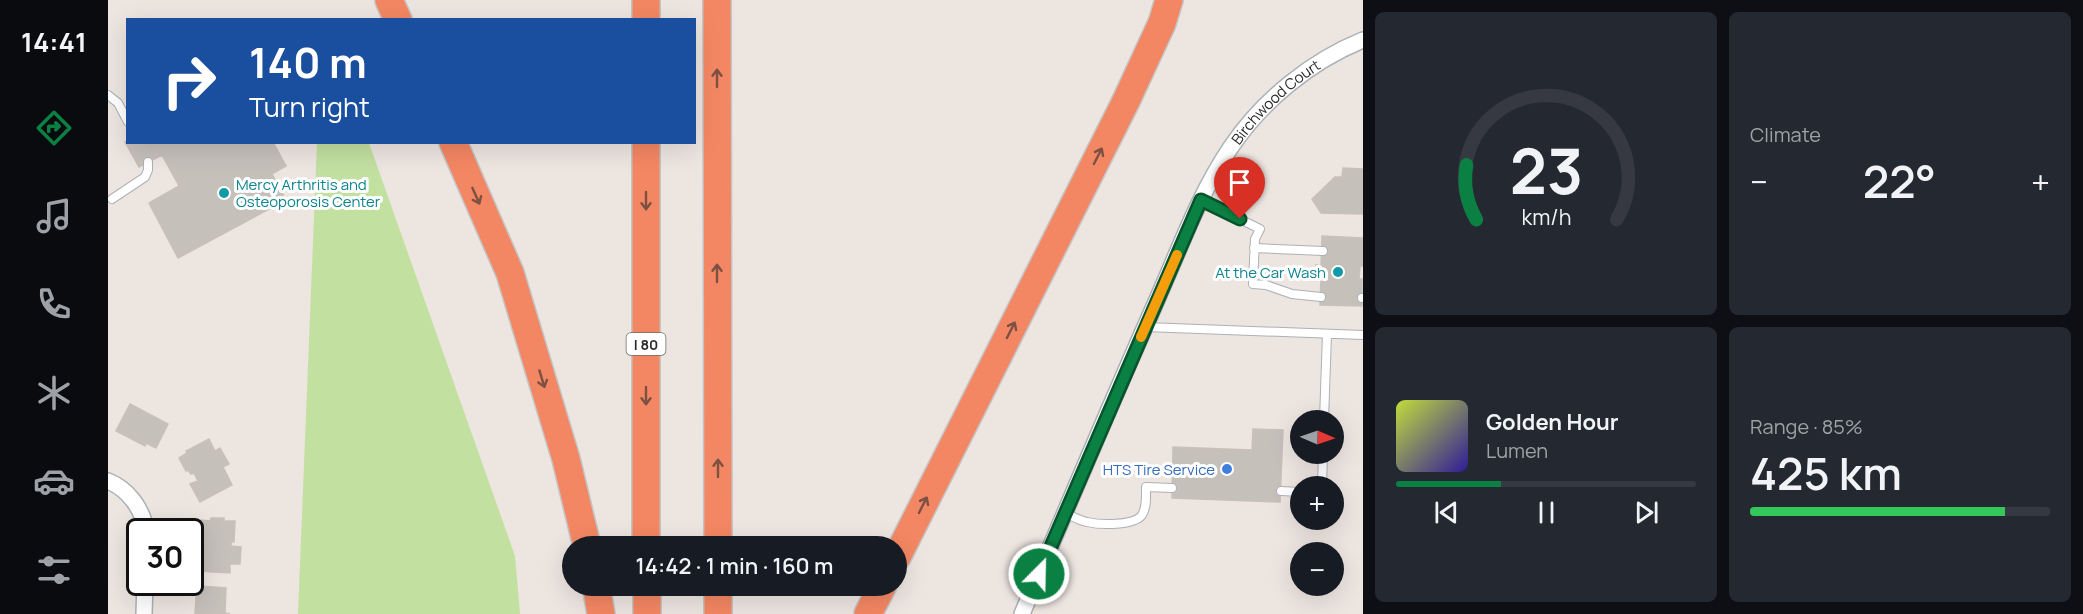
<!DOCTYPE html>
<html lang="en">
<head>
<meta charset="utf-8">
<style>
  body { margin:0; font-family:Manrope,sans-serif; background:#242831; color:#f1f3f6; height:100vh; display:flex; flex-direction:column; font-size:22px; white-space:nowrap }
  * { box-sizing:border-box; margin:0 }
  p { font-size:20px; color:#9ea1a6 }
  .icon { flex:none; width:33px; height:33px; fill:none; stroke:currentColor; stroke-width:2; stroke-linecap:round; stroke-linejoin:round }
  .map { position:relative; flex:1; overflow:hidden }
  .panel { display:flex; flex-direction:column; gap:12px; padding:12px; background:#0d0f14; width:720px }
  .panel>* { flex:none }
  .banner { position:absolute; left:18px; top:18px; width:570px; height:126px; border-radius:0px; box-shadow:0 6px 24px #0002; background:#1a4fa0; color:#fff; overflow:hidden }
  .needle { width:39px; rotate:92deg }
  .controls { position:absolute; left:1182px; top:410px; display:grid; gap:12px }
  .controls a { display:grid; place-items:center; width:54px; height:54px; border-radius:50%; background:#171b24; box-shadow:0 6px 24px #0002; font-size:30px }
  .speed { position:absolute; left:18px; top:518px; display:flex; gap:12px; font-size:30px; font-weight:700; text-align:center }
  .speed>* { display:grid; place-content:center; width:78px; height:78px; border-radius:50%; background:#171b24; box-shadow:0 6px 24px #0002; line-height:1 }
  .speed .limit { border:3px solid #111; border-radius:9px; background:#fff; color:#111 }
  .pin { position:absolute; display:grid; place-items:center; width:51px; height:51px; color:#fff; margin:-62px -26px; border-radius:50% 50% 50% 0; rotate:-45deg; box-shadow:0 0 6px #0007 }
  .pin .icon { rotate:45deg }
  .me { position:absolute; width:66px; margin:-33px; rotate:23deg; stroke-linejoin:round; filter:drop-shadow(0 0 4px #0008) }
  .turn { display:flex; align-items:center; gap:21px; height:126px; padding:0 24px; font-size:27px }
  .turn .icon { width:78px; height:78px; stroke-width:2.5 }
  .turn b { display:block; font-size:42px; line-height:51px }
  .big { font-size:45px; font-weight:600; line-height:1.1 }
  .panel .tile { flex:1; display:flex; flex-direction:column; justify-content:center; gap:9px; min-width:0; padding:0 21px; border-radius:9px; background:#242831 }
  .panel .dial { align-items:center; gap:0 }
  .dial svg { height:156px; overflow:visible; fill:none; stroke:#363941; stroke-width:7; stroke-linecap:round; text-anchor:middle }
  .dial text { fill:#f1f3f6; stroke:none }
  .song { display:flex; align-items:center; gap:18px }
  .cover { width:72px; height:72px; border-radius:9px; background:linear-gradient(135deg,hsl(70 70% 55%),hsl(250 70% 35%)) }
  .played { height:6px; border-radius:3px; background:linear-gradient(90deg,#0b8043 35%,#363941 35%) }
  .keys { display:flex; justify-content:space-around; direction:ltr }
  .heat { display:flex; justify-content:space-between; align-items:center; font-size:33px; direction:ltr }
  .charge { height:9px; border-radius:4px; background:linear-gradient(90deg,#34c759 85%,#363941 0) }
  .panel .tiles { flex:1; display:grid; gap:12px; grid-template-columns:repeat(2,1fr) }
  .trip { position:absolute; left:454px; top:536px; width:345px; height:60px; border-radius:30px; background:#171b24; box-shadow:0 6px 24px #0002; font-weight:600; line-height:60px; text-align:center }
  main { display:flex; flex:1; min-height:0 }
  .tabs { display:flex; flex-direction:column; width:108px; justify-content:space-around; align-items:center; background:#090b0e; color:#9ea1a6 }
  .tabs .icon { width:42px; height:42px }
  .tabs .selected { color:#0b8043 }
  .tabs b { font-size:27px; color:#f1f3f6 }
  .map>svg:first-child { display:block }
  .green { fill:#c2e0a0 }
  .building { fill:#c6c0bb; stroke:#c8c0b9; stroke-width:1.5 }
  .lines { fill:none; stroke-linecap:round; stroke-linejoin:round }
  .lane-casing { stroke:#acb1b8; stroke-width:10 }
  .street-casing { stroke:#acb1b8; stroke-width:18 }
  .highway-casing { stroke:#c4c4c4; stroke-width:30 }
  .lane { stroke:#fff; stroke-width:8 }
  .street { stroke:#fff; stroke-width:15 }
  .highway { stroke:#f48763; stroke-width:27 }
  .oneway { stroke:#7c5042 }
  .route-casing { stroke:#07532c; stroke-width:15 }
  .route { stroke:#0b8043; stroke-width:10 }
  .slow { stroke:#f59e0b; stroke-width:10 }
  .culture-dot { fill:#0f9aa8; stroke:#fff; stroke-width:2 }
  .shop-dot { fill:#3f7fe0; stroke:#fff; stroke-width:2 }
  .labels { text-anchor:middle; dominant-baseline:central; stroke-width:6; stroke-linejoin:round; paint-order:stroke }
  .shield { fill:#fff; stroke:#6b6b6b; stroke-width:1.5 }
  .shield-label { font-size:14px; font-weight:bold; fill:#2c2c2c }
  .street-label { font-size:15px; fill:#2c2c2c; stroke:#fff }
  .culture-label { font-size:15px; fill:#0d838f; stroke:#fff; text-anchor:start }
  .shop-label { font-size:15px; fill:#366cbe; stroke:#fff; text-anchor:end }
</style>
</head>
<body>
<main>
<nav class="tabs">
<b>14:41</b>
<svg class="icon selected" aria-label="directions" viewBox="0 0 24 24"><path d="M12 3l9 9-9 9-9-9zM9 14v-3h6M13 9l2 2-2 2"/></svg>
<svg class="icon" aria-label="music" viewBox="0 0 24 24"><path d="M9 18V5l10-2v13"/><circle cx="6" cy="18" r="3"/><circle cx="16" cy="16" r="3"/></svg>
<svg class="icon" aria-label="phone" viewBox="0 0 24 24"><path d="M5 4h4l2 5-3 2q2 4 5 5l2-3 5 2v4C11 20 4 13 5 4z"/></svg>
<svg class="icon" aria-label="climate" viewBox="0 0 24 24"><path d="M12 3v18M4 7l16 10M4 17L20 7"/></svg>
<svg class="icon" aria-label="car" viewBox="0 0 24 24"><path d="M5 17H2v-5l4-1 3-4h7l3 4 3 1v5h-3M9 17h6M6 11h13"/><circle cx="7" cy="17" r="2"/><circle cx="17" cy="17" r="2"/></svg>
<svg class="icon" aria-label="filters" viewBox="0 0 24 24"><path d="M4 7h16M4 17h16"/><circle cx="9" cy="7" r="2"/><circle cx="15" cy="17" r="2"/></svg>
</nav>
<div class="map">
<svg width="1255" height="614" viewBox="0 0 1255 614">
  <rect width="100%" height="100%" fill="#ede5e0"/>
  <path class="green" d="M209 143H261L407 556 412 614H190Z"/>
  <path class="building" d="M20 141V142H165L178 166 164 174 178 200 70 258 41 203 71 186 54 155 31 167 17 142Z
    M1235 168 1255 169V214L1213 213 1204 199 1227 177H1234Z
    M1214 236 1255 238V266H1252L1251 279H1254V306L1212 305 1213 278H1208V265L1213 266Z
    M22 404 60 424 48 448 38 443 37 446 8 431Z
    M1145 429 1175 430 1172 502 1064 498 1065 447 1144 450Z
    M101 439 107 451 112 448 121 464 115 467 124 485 92 502 82 484 90 481 86 473 83 474 80 470 78 471 71 458 79 453 78 451Z
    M103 518H116V521H127L126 542H123V546L133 547 132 564H122V573L91 571 92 551H95L96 536H92L93 520 102 521Z
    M91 586 118 588 117 613 122 614H87L88 597H90Z"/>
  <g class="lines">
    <defs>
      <path id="lane" d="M0 95 10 103 20 122
        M4 199 37 177 40 170V162
        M1093 200 1152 229 1147 239 1145 284 1158 285 1184 294 1213 297
        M1146 248 1215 251
        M1254 298H1255
        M1037 327 1255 335
        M1216 420 1219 334
        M1214 486 1215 453
        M1173 491 1192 492
        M957 513C964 516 972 521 979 522 992 525 1026 526 1034 515 1039 507 1038 496 1038 487L1064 488"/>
      <g id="street">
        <path d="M0 481C20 489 35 509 38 531"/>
        <path d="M36 614 37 582"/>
        <path id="s1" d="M914 614C958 510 1002 405 1048 302 1071 250 1091 194 1123 147 1155 100 1203 61 1255 40"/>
      </g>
      <path id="highway" d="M281 0 290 20
        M538 0V20
        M609 0 610 546
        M345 142 402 273 458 459 479 546
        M538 142V546
        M789 557 1018 101 1054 23 1061 0
        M488 585 493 614
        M539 585V614
        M610 585V614
        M760 614 775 585"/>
    </defs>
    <use href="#lane" class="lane-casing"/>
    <use href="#street" class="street-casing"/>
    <use href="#highway" class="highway-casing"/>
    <use href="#lane" class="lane"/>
    <use href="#street" class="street"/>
    <use href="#highway" class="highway"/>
  </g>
  <defs><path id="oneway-shaft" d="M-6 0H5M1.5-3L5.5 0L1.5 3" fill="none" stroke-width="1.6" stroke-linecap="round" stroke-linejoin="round" transform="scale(1.5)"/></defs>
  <g class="oneway">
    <use href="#oneway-shaft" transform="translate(609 78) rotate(-90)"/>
    <use href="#oneway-shaft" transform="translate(990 156) rotate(-63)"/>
    <use href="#oneway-shaft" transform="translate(368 196) rotate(66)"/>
    <use href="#oneway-shaft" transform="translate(538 201) rotate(90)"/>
    <use href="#oneway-shaft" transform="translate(609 273) rotate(-90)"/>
    <use href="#oneway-shaft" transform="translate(903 330) rotate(-63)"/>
    <use href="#oneway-shaft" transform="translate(434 379) rotate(73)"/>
    <use href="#oneway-shaft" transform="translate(538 396) rotate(90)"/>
    <use href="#oneway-shaft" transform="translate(610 468) rotate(-90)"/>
    <use href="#oneway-shaft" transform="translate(815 505) rotate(-63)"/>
  </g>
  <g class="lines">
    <defs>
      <path id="route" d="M931 574 1093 200 1132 219"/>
    </defs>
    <use href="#route" class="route-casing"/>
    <use href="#route" class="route"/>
    <path class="slow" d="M1033 337 1069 255"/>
  </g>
  <g class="culture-dot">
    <circle cx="116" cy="193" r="6"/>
    <circle cx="1230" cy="272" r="6"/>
  </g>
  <circle class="shop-dot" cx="1119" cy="469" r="6"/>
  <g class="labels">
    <rect class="shield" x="518.5" y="333" width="39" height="22" rx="4.5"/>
    <g class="shield-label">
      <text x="538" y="344">I 80</text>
    </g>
    <g class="street-label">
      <text stroke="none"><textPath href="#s1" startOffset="576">Birchwood Court</textPath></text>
    </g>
    <g class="culture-label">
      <text x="128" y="184">Mercy Arthritis and<tspan x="128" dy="17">Osteoporosis Center</tspan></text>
      <text x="1218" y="272" text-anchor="end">At the Car Wash</text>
    </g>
    <g class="shop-label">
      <text x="1107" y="469">HTS Tire Service</text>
    </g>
  </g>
</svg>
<div class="controls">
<a><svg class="needle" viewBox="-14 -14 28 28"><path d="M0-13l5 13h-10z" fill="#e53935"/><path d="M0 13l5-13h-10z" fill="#9ea1a6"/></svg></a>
<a>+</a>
<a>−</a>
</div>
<div class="speed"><div class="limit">30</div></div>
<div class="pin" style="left:1132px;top:219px;background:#d93025"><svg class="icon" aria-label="arrive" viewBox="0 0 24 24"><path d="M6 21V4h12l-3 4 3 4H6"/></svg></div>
<svg class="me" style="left:931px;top:574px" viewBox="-20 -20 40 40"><circle r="17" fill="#0b8043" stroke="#fff" stroke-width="3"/><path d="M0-11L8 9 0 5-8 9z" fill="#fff"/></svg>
<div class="trip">14:42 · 1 min · 160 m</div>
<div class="banner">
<div class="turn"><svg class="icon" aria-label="right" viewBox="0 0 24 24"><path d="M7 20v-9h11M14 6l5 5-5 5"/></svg><div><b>140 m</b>Turn right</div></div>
</div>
</div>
<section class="panel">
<div class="tiles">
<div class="tile dial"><svg viewBox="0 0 100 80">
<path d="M14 69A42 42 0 1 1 86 69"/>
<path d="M14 69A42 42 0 0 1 9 41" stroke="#0b8043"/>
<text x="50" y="56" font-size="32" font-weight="700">23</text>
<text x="50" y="72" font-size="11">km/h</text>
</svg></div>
<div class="tile"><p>Climate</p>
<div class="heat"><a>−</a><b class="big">22°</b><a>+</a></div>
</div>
<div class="tile">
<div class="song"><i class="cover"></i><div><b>Golden Hour</b><p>Lumen</p></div></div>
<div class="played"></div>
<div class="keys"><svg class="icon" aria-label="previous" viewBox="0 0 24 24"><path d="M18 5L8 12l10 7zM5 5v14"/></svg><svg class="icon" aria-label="pause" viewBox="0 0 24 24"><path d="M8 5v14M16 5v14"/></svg><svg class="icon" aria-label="next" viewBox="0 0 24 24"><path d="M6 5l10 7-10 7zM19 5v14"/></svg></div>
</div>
<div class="tile"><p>Range · 85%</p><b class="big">425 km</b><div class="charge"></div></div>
</div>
</section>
</main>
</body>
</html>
